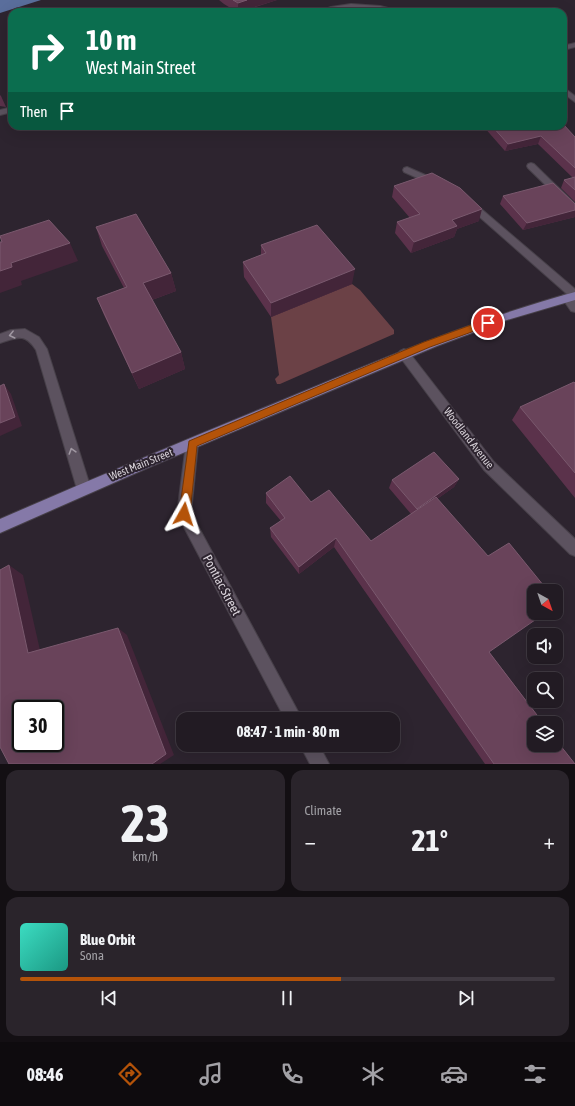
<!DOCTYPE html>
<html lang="en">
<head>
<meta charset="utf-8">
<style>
  body { margin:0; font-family:"Asap Condensed",sans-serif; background:#2a242b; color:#f1f3f6; height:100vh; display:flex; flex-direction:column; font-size:15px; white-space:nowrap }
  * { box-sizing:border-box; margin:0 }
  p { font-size:13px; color:#a2a1a6 }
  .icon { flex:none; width:22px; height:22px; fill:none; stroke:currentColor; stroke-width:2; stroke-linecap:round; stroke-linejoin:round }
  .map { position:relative; height:764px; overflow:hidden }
  .panel { display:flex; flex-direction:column; gap:6px; padding:6px; background:#130f13; flex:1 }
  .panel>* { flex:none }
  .banner { position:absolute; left:8px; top:8px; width:559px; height:122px; border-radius:12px; box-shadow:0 4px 16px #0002,0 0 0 1px #3f3941; background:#0b6e4f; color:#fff; overflow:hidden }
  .needle { width:26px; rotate:140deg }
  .fabs { position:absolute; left:527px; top:584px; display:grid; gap:8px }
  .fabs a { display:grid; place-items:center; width:36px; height:36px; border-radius:8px; background:#221b23; box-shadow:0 4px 16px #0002,0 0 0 1px #3f3941; font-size:20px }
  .speed { position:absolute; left:12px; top:700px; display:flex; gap:8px; font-size:20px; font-weight:700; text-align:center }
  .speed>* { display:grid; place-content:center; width:52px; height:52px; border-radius:50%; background:#221b23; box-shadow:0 4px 16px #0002,0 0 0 1px #3f3941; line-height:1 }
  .speed .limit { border:2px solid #111; border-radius:6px; background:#fff; color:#111 }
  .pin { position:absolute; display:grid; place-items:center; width:34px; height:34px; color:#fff; margin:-17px; border:2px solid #fff; border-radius:50%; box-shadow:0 1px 4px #0007 }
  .me { position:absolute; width:44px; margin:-22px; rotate:6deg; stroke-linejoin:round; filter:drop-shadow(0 0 3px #0008) }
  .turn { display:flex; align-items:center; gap:14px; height:84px; padding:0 12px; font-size:18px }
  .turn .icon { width:52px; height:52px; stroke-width:2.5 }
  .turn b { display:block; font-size:28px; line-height:34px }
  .then { display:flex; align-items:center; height:38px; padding:0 12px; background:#0003; gap:8px; font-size:15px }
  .big { font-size:30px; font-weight:700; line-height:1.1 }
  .panel .widget { flex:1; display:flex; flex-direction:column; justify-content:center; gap:6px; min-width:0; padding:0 14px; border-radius:12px; background:#2a242b }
  .panel .dial { align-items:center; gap:0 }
  .dial b { font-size:52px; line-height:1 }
  .song { display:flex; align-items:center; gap:12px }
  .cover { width:48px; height:48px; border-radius:6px; background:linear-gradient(135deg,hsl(170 70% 55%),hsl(170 70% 35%)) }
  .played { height:4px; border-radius:2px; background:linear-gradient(90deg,#b45309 60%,#3f3941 60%) }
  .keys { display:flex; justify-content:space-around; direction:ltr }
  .heat { display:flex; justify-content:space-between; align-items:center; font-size:22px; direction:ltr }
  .panel .tiles { flex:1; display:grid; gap:6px; grid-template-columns:1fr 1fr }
  .widget:last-child { grid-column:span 2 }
  .trip { position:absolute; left:176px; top:712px; width:224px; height:40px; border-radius:12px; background:#221b23; box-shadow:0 4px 16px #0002,0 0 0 1px #3f3941; font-weight:700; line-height:40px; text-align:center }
  .menu { display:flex; height:64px; justify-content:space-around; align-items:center; background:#0e0b0e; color:#a2a1a6 }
  .menu .icon { width:28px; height:28px }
  .menu .current { color:#b45309 }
  .menu b { font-size:18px; color:#f1f3f6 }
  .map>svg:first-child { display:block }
  .green { fill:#6b4146 }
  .water { fill:#5a6e9c }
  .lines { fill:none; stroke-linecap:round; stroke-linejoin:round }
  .minor-casing { stroke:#474049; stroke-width:2 }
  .major-casing { stroke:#474049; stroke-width:2 }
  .minor { fill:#5c525f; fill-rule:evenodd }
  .major { fill:#8579a8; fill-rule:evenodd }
  .wall { fill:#5b324b }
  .shaded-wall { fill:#432539 }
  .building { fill:#69435a; stroke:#7a596e; fill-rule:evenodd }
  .oneway { stroke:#a098a2 }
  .route { fill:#b45309; stroke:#753606 }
  .labels { text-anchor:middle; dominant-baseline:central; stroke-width:4; stroke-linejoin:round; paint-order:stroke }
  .street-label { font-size:11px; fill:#d7d1d8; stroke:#2d242f }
  .near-street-label { font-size:13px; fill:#d7d1d8; stroke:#2d242f }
</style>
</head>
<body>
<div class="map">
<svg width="575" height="764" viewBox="0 0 575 764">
  <rect width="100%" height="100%" fill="#2d242f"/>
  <path class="green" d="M352 284 360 290 394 330V334L280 384H277L275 379 279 375 271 317Z"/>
  <path class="water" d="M0 0H41L0 13Z"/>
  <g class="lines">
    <defs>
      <path id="minor" d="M351 4 380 6 404 12H392L360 8 317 12 331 7Z
        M575 43V47L563 50V46Z
        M563 87 575 96V102L563 93Z
        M12 107V112L0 115V110Z
        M531 163 534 164 575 204V212L572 211 528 168 527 166 528 164Z
        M407 167 439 181 441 183 436 186 433 185 404 172 403 170 404 168Z
        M469 200 472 201 575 289V299H574L575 300V312L571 311 562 298 563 295 567 294 466 205 464 203Z
        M25 329 39 337 47 349 91 489 89 493 84 495 79 493 77 489 36 350C24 332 17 338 0 343V334L11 330Z
        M404 349 408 351 494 462 575 539V556L570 554 484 470 400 357 398 354 400 351Z
        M192 438 197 440 198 444 191 513 302 719H285L177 514 186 444 187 440Z
        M300 745H319L329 764H310Z"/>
      <path id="major" d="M575 292V300L507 320 437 346 152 466 0 533V519C92 479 185 440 278 402 376 361 473 320 575 292Z"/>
    </defs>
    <use href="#minor" class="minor-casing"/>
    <use href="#major" class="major-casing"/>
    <use href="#minor" class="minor"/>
    <use href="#major" class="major"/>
  </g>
  <path class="wall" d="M219 0H277L240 12H237L224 4Z
    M0 95 1 96 6 107 0 106Z
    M483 126H563L575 137V202L561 188 564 180 573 178 538 144 505 151Z
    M394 186 479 221 457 229 454 237 411 253 395 233 397 222 410 218 392 197Z
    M503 196 575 217 523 230 500 204Z
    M96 227 171 273 176 291 152 300 181 352 185 369 139 389 104 315 97 298 124 288 102 246Z
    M261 245 352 284 271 317 244 277 243 262 261 255Z
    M575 383V498L512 420 520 407Z
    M459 479 454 487 437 499 489 652 575 764H485L334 547 299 574 271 537 270 528 281 521 266 503V493L311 502 371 541 411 514 389 488 392 480Z"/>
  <path class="shaded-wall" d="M247 0H277L238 12V3Z
    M541 136 538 144 505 151 508 144Z
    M482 209 479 221 457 229 454 237 411 253 414 242 452 220Z
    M575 210V217L523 230 527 223Z
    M70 243 78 261 21 281 22 285 0 293V271L11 263Z
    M355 269 352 284 271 317V303Z
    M171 273 176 291 149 301 143 283Z
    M181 352 185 369 139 389 132 373Z
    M4 384 11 394 22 426 0 436V423Z
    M459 479 454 487 413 516 417 509Z
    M336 538 334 547 299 574V567Z
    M9 565 23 575 42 659 28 653Z
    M118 628 127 635 174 755 160 764H152Z"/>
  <path class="building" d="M233 0H247L238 3Z
    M563 124 575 137V168L541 136 508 144 492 126H563Z
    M432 173 460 188 482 209 452 220 457 226 414 242 397 222 420 214 394 186Z
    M575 177V190L564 180Z
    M553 183 575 204V210L527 223 503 196Z
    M136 214 171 273 143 283 181 352 132 373 97 298 127 287 96 227Z
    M49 220 70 243 11 263 12 267 0 271V242H2L0 236Z
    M317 225 355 269 271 303 243 262 266 253 261 245Z
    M574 382 575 383V473L520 407Z
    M4 384 15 417 0 423V386Z
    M434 452 459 479 417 509 392 480Z
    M290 476 311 502 329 490 371 541 436 497 488 556 509 543 548 591H534V613H545L489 652 543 723H534V745H556V740L575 764H494L336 538 299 567 270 528 285 518 266 493Z
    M9 565 28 653 118 628 166 754 152 764H9L0 747V570ZM21 709H55V743H21Z
    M556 601 558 604 556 605Z"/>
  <defs><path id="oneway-chevron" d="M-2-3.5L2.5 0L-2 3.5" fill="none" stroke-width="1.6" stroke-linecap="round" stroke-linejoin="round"/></defs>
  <g class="oneway">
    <use href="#oneway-chevron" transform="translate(12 335) rotate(166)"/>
    <use href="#oneway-chevron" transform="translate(72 451) rotate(-107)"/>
  </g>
  <path class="route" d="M485 320H488L492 323 491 325 430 347 197 446 190 514 188 518 184 520 181 518 179 514 189 441 424 342Z"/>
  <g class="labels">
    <g class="street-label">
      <text transform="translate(469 438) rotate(52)">Woodland Avenue</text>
      <text transform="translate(141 464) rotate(-22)">West Main Street</text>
    </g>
    <g class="near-street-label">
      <text transform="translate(222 585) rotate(62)">Pontiac Street</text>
    </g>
  </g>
</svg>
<div class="fabs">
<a><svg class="needle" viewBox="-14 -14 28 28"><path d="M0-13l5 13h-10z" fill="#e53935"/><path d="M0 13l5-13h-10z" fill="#a2a1a6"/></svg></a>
<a><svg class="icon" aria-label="sound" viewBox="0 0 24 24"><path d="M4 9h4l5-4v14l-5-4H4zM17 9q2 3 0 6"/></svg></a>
<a><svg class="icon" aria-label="search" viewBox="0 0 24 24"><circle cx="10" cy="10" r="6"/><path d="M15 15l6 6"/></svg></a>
<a><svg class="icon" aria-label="layers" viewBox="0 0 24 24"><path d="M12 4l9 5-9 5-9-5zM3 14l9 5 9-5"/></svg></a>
</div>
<div class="speed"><div class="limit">30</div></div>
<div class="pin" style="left:488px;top:323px;background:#d93025"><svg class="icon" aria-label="arrive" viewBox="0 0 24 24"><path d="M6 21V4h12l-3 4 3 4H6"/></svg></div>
<svg class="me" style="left:184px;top:514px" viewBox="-20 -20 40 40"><path d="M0-17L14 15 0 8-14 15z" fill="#b45309" stroke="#fff" stroke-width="4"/></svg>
<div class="trip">08:47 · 1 min · 80 m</div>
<div class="banner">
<div class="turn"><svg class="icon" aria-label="right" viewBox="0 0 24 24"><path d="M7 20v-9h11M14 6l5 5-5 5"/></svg><div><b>10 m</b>West Main Street</div></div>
<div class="then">Then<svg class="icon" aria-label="arrive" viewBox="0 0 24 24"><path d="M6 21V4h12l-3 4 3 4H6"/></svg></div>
</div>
</div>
<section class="panel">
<div class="tiles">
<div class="widget dial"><b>23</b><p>km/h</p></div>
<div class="widget"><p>Climate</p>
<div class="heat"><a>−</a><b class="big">21°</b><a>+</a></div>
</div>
<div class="widget">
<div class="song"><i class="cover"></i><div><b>Blue Orbit</b><p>Sona</p></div></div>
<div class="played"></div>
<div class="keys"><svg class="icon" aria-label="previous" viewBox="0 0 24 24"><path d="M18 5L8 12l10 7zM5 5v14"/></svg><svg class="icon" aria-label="pause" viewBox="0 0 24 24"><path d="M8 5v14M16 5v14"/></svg><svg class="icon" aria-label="next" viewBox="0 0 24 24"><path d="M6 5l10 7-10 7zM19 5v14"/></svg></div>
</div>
</div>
</section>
<nav class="menu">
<b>08:46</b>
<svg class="icon current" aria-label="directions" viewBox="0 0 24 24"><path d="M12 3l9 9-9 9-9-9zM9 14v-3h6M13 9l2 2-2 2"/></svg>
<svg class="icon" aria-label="music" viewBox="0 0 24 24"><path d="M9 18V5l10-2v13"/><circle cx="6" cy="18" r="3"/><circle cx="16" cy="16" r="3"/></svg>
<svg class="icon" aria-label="phone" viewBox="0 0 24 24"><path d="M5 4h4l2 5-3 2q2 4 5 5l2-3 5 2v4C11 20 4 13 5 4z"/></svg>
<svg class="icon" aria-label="climate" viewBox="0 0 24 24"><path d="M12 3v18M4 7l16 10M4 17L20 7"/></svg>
<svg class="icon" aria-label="car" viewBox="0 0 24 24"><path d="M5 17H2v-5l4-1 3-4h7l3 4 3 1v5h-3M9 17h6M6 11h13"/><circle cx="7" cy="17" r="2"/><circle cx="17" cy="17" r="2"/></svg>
<svg class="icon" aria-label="filters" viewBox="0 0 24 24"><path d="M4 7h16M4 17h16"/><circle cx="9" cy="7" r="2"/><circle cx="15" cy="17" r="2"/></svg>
</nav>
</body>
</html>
